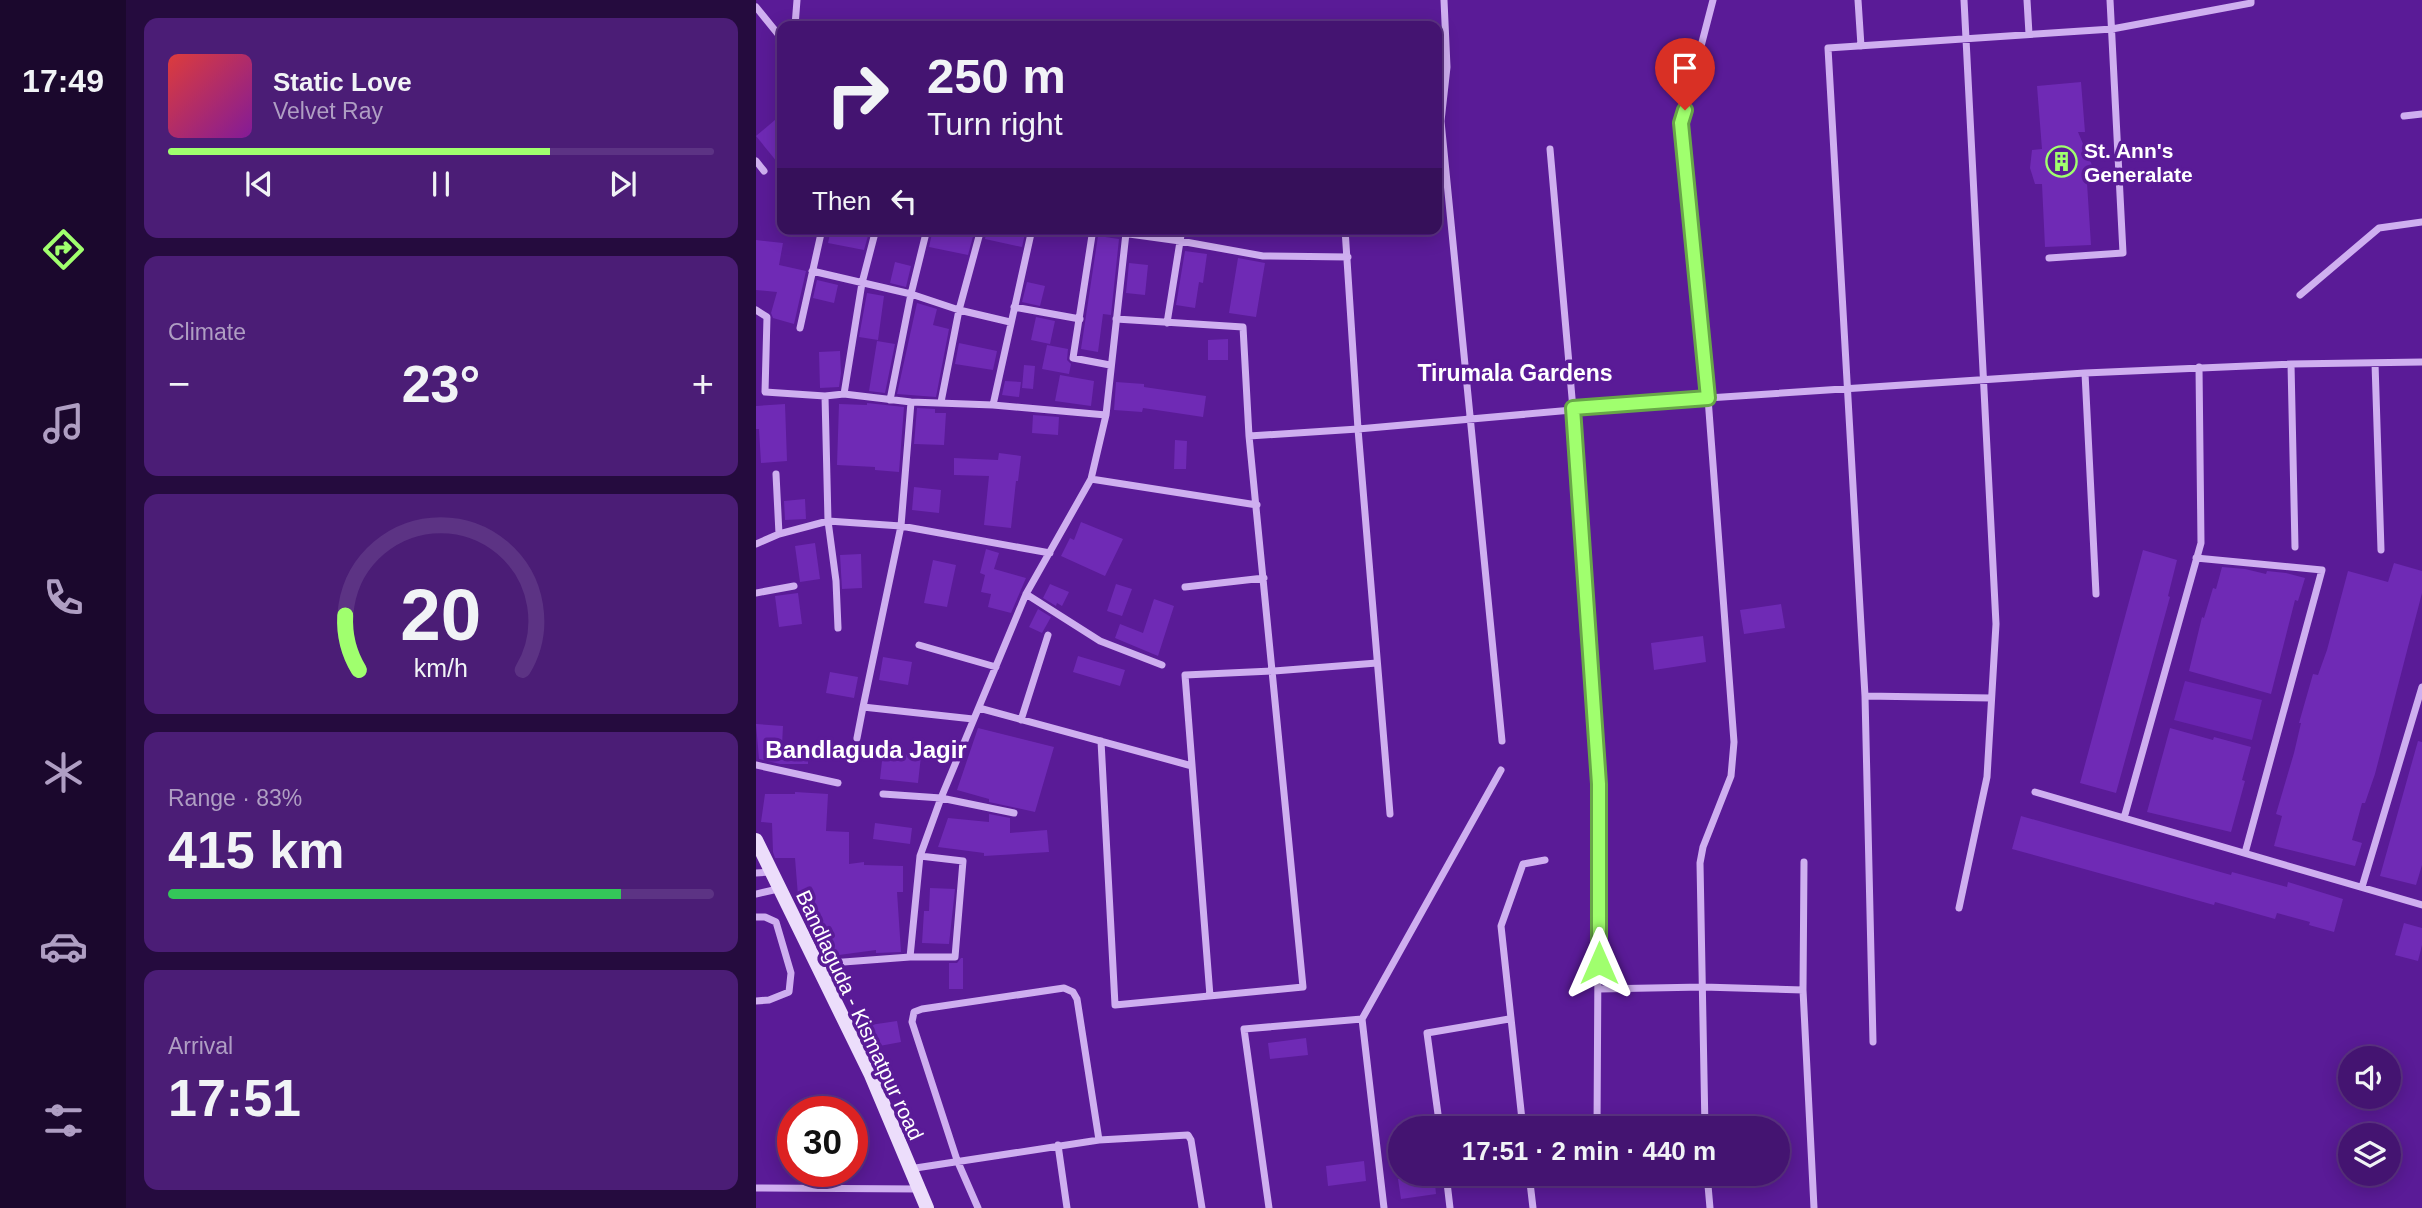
<!DOCTYPE html>
<html lang="en">
<head>
<meta charset="utf-8">
<style>
  body { margin:0; font-family:Helvetica,sans-serif; background:#4b1d76; color:#f1f3f6; height:100vh; display:flex; flex-direction:column; font-size:26px; white-space:nowrap }
  * { box-sizing:border-box; margin:0 }
  p { font-size:23px; color:#af9ec3 }
  .icon { flex:none; width:38px; height:38px; fill:none; stroke:currentColor; stroke-width:2; stroke-linecap:round; stroke-linejoin:round }
  .map { position:relative; flex:1; overflow:hidden }
  .details { display:flex; flex-direction:column; gap:18px; padding:18px; background:#250b3e; width:630px }
  .details>* { flex:none }
  .banner { position:absolute; left:21px; top:21px; width:665px; height:214px; border-radius:14px; box-shadow:0 4px 18px #0003,0 0 0 2px #5c3384; background:#441471; color:#f1f3f6; overflow:hidden }
  .fabs { position:absolute; left:1582px; top:1046px; display:grid; gap:14px }
  .fabs a { display:grid; place-items:center; width:63px; height:63px; border-radius:50%; background:#441471; box-shadow:0 4px 18px #0003,0 0 0 2px #5c3384; font-size:35px }
  .speed { position:absolute; left:21px; top:1096px; display:flex; gap:14px; font-size:35px; font-weight:700; text-align:center }
  .speed>* { display:grid; place-content:center; width:91px; height:91px; border-radius:50%; background:#441471; box-shadow:0 4px 18px #0003,0 0 0 2px #5c3384; line-height:1 }
  .speed .limit { border:10px solid #d22; background:#fff; color:#111 }
  .pin { position:absolute; display:grid; place-items:center; width:60px; height:60px; color:#fff; margin:-72px -30px; border-radius:50% 50% 50% 0; rotate:-45deg; box-shadow:0 0 7px #0007 }
  .pin .icon { rotate:45deg }
  .me { position:absolute; width:77px; margin:-38px; rotate:0deg; stroke-linejoin:round; filter:drop-shadow(0 0 5px #0008) }
  .turn { display:flex; align-items:center; gap:24px; height:147px; padding:0 35px; font-size:32px }
  .turn .icon { width:91px; height:91px; stroke-width:2.5 }
  .turn b { display:block; font-size:49px; line-height:60px }
  .then { display:flex; align-items:center; height:66px; padding:0 35px; background:#0003; gap:14px; font-size:26px }
  .big { font-size:52px; font-weight:700; line-height:1.1 }
  .details .widget { flex:1; display:flex; flex-direction:column; justify-content:center; gap:10px; min-width:0; padding:0 24px; border-radius:14px; background:#4b1d76 }
  .details .dial { align-items:center; gap:0 }
  .dial svg { height:182px; overflow:visible; fill:none; stroke:#5c3384; stroke-width:7; stroke-linecap:round; text-anchor:middle }
  .dial text { fill:#f1f3f6; stroke:none }
  .song { display:flex; align-items:center; gap:21px }
  .cover { width:84px; height:84px; border-radius:10px; background:linear-gradient(135deg,hsl(0 70% 55%),hsl(290 70% 35%)) }
  .played { height:7px; border-radius:4px; background:linear-gradient(90deg,#a0ff6e 70%,#5c3384 70%) }
  .keys { display:flex; justify-content:space-around; direction:ltr }
  .heat { display:flex; justify-content:space-between; align-items:center; font-size:38px; direction:ltr }
  .charge { height:10px; border-radius:5px; background:linear-gradient(90deg,#34c759 83%,#5c3384 0) }
  .trip { position:absolute; left:632px; top:1116px; width:402px; height:70px; border-radius:35px; background:#441471; box-shadow:0 4px 18px #0003,0 0 0 2px #5c3384; font-weight:700; line-height:70px; text-align:center }
  main { display:flex; flex:1; min-height:0 }
  .tab-bar { display:flex; flex-direction:column; width:126px; justify-content:space-around; align-items:center; background:#1b082d; color:#af9ec3 }
  .tab-bar .icon { width:49px; height:49px }
  .tab-bar .on { color:#a0ff6e }
  .tab-bar b { font-size:32px; color:#f1f3f6 }
  .map>svg:first-child { display:block }
  .green { fill:#6924b0 }
  .building { fill:#6f2ab5 }
  .lines { fill:none; stroke-linecap:round; stroke-linejoin:round }
  .street { stroke:#cfaff0; stroke-width:7 }
  .secondary { stroke:#ecddfb; stroke-width:14 }
  .route-casing { stroke:#68a648; stroke-width:18 }
  .route { stroke:#a0ff6e; stroke-width:12 }
  .labels { text-anchor:middle; dominant-baseline:central; stroke-width:7; stroke-linejoin:round; paint-order:stroke }
  .poi-label { font-size:21px; font-weight:bold; fill:#fff; stroke:#5a1b97; text-anchor:start }
  .street-label { font-size:21px; fill:#fff; stroke:#5a1b97 }
  .neighbourhood-label { font-size:23px; font-weight:bold; fill:#fff; stroke:#5a1b97 }
  .quarter-label { font-size:24px; font-weight:bold; fill:#fff; stroke:#5a1b97 }
</style>
</head>
<body>
<main>
<nav class="tab-bar">
<b>17:49</b>
<svg class="icon on" aria-label="directions" viewBox="0 0 24 24"><path d="M12 3l9 9-9 9-9-9zM9 14v-3h6M13 9l2 2-2 2"/></svg>
<svg class="icon" aria-label="music" viewBox="0 0 24 24"><path d="M9 18V5l10-2v13"/><circle cx="6" cy="18" r="3"/><circle cx="16" cy="16" r="3"/></svg>
<svg class="icon" aria-label="phone" viewBox="0 0 24 24"><path d="M5 4h4l2 5-3 2q2 4 5 5l2-3 5 2v4C11 20 4 13 5 4z"/></svg>
<svg class="icon" aria-label="climate" viewBox="0 0 24 24"><path d="M12 3v18M4 7l16 10M4 17L20 7"/></svg>
<svg class="icon" aria-label="car" viewBox="0 0 24 24"><path d="M5 17H2v-5l4-1 3-4h7l3 4 3 1v5h-3M9 17h6M6 11h13"/><circle cx="7" cy="17" r="2"/><circle cx="17" cy="17" r="2"/></svg>
<svg class="icon" aria-label="filters" viewBox="0 0 24 24"><path d="M4 7h16M4 17h16"/><circle cx="9" cy="7" r="2"/><circle cx="15" cy="17" r="2"/></svg>
</nav>
<section class="details">
<div class="widget">
<div class="song"><i class="cover"></i><div><b>Static Love</b><p>Velvet Ray</p></div></div>
<div class="played"></div>
<div class="keys"><svg class="icon" aria-label="previous" viewBox="0 0 24 24"><path d="M18 5L8 12l10 7zM5 5v14"/></svg><svg class="icon" aria-label="pause" viewBox="0 0 24 24"><path d="M8 5v14M16 5v14"/></svg><svg class="icon" aria-label="next" viewBox="0 0 24 24"><path d="M6 5l10 7-10 7zM19 5v14"/></svg></div>
</div>
<div class="widget"><p>Climate</p>
<div class="heat"><a>−</a><b class="big">23°</b><a>+</a></div>
</div>
<div class="widget dial"><svg viewBox="0 0 100 80">
<path d="M14 69A42 42 0 1 1 86 69"/>
<path d="M14 69A42 42 0 0 1 8 45" stroke="#a0ff6e"/>
<text x="50" y="56" font-size="32" font-weight="700">20</text>
<text x="50" y="72" font-size="11">km/h</text>
</svg></div>
<div class="widget"><p>Range · 83%</p><b class="big">415 km</b><div class="charge"></div></div>
<div class="widget"><p>Arrival</p><b class="big">17:51</b></div>
</section>
<div class="map">
<svg width="1666" height="1208" viewBox="0 0 1666 1208">
  <rect width="100%" height="100%" fill="#5a1b97"/>
  <path class="green" d="M1429 681 1506 700 1496 740 1418 720Z"/>
  <path class="building" d="M1325 82 1329 132H1322L1338 170 1344 171V183H1331L1335 245 1289 247 1286 184H1279L1274 168 1276 150 1286 149 1281 86Z
    M26 114V168L0 136Z
    M75 229H114L108 250 72 243Z
    M177 229 209 232V229H219L212 255 173 247Z
    M231 229H270L266 247 229 239Z
    M342 236 363 239 355 315 347 314 342 352 325 349Z
    M0 240 27 243 23 265 50 271 38 324 17 318 15 313 21 292 0 290Z
    M429 251 451 254 447 283 443 282 439 308 420 305Z
    M482 258 509 263 500 317 473 313Z
    M139 262 155 266 150 287 134 283Z
    M373 263 392 265 389 295 370 293Z
    M61 280 82 285 78 303 57 298Z
    M271 282 289 286 284 306 266 302Z
    M111 293 128 296 122 340 103 337Z
    M161 303 181 309 177 325 193 329 180 397 141 394Z
    M280 317 299 321 294 344 275 340Z
    M472 339V360H452V340Z
    M121 341 139 344 129 393 113 391Z
    M203 343 241 351 237 370 199 364Z
    M291 345 312 349 311 360 315 364 313 374 286 369Z
    M84 351 85 373 83 387 64 388 63 352Z
    M268 365 279 366 277 389 266 388Z
    M304 375 338 381 335 406 299 401Z
    M249 381 265 382 263 397 246 395Z
    M360 382 388 384V387L450 396 447 417 387 408 386 412 358 410Z
    M111 403 148 407 143 472 119 470V467L81 465 83 404 111 405Z
    M29 404 31 461 5 463 3 429H0V406Z
    M161 408 179 409V413H190L188 445 158 444Z
    M277 415 303 417 302 435 276 433Z
    M419 440 431 441 430 469H418Z
    M243 453 265 456 262 481H260L255 528 228 525 233 476 198 475V458L242 460Z
    M158 487 185 490 183 513 156 510Z
    M49 499 50 519 29 520 28 501Z
    M325 522 367 539 349 576 305 556 314 538 318 540Z
    M59 543 64 579 44 582 39 546Z
    M230 549 243 553 238 569 270 578 255 613 232 607 235 594 225 592 229 575 224 573Z
    M1387 550 1421 560 1412 596 1414 597 1360 793 1324 783Z
    M105 554 106 588 86 589 84 555Z
    M177 560 200 565 191 607 168 603Z
    M1638 563 1666 571V593L1619 774 1609 803H1606L1596 840 1606 843 1599 866 1518 846 1526 816 1520 814 1538 753 1545 723H1543L1557 674 1562 675 1571 650 1592 571 1632 582Z
    M1466 567 1489 569 1510 574 1511 571 1530 573 1549 578 1542 601 1539 600 1515 694 1433 671 1446 617 1448 618 1457 588 1460 589Z
    M294 584 313 592 306 606 301 603 300 606 287 598Z
    M360 584 376 589 366 616 351 611Z
    M42 593 46 624 23 627 19 596Z
    M398 599 418 606 402 656 359 638 364 624 387 633Z
    M1025 604 1029 628 988 634 984 610Z
    M282 609 295 617 286 633 273 627Z
    M947 636 950 662 898 670 895 643Z
    M322 656 369 670 364 686 317 672Z
    M127 657 156 662 152 685 123 680Z
    M74 672 102 677 98 698 70 693Z
    M0 724 27 726 26 745 52 744V764H24L3 759Z
    M222 728 298 747 279 812 233 802V799L201 790Z
    M1414 728 1457 740 1458 737 1495 747 1486 780 1489 781 1475 832 1391 812Z
    M1662 741 1666 742V865L1660 885 1624 876Z
    M127 752 165 756 162 783 124 779Z
    M39 792 72 794 70 831 93 832V864L108 862V865L147 866V892H141L145 952 120 953V950L68 957 57 895 42 896 39 858H19L17 852 16 823 5 822 9 794H39Z
    M233 814 254 818V833L291 830 293 852 228 856V853L182 847 192 818 233 822Z
    M1265 816 1475 875 1476 872 1531 887 1532 882 1587 899 1578 932 1553 925 1554 922 1521 913 1519 919 1459 902 1458 905 1256 849Z
    M119 823 156 828 154 844 117 839Z
    M174 888 199 889 193 944 166 943 168 911H173Z
    M1648 923 1666 928V945L1662 961 1639 955Z
    M205 958H207V989H193V963H201Z
    M141 1021 145 1042 118 1047 114 1025Z
    M550 1038 552 1055 514 1059 512 1043Z
    M608 1161 610 1181 572 1186 570 1166Z
    M678 1174 680 1194 645 1199 642 1179Z"/>
  <g class="lines">
    <path class="street" d="M688 0 691 67 685 121 746 741
      M1102 0 1105 46
      M1271 0 1273 34
      M0 7 26 39
      M39 26 41 0
      M1648 116 1666 114
      M794 149 817 409 843 784 841 1129
      M0 161 8 171
      M337 229 424 241 507 256 592 257
      M337 229 317 358 354 365
      M589 229 602 429 634 814
      M1293 258 1367 253 1354 0
      M56 271 155 294 203 310 254 322
      M1544 295 1623 228 1666 222
      M258 307 324 319
      M0 310 11 317 9 392 69 396 88 394 155 402 237 405 350 415
      M411 323 426 229
      M44 328 66 229
      M1619 363 1625 550
      M1535 364 1539 547
      M1329 373 1340 594
      M88 394 106 283 120 229
      M69 396 72 521 80 581 82 628
      M134 400 155 294 171 229
      M185 402 203 310 225 229
      M237 405 276 229
      M493 436 602 429 952 398 1329 373 1535 364 1666 362
      M20 474 23 534
      M335 479 501 505
      M0 544 23 534 72 521 145 526 294 553
      M1440 558 1566 570 1489 853
      M429 587 508 578
      M0 593 38 586
      M270 594 344 641 406 665
      M163 645 240 667
      M1109 696 1235 698
      M107 707 145 526 155 402
      M223 708 436 766
      M265 720 292 635
      M101 738 107 707 217 719
      M345 741 359 1005 547 987 493 436 487 327 360 319
      M0 765 82 783
      M1279 792 1666 905
      M127 794 185 798 258 813
      M1368 818 1445 543 1443 367
      M0 873 14 872
      M1606 887 1666 687
      M0 894 22 889
      M1203 908 1231 777 1240 624 1208 0
      M0 917H9L20 922 35 973 33 992 13 1000 0 1001
      M154 957 164 856 185 798 270 594 335 479 350 415 370 233
      M61 964 154 957H199L207 861 164 856
      M843 989 947 987 1047 990 1058 1208
      M1047 990 1048 862
      M454 996 429 675 518 671 621 663
      M1117 1042 1109 696 1072 48 1356 29 1495 3V0
      M684 1129 671 1033 753 1019
      M767 1129 745 926 767 864 789 860
      M949 1129 944 863 947 847 975 776 978 742 952 398 925 123 957 0
      M343 1140 432 1135 435 1140 446 1208
      M302 1145 311 1208
      M153 1169 343 1140 321 999 317 992 308 988 166 1009 158 1012 156 1022 201 1160 222 1208
      M690 1174 694 1208
      M773 1174 777 1208
      M951 1174 954 1208
      M0 1188 163 1189
      M513 1208 488 1029 606 1019
      M628 1208 606 1019 745 770"/>
    <path class="secondary" d="M0 840 115 1075 171 1208"/>
  </g>
  <g class="lines">
    <defs>
      <path id="route" d="M843 963V784L817 408 952 398 925 123 929 110"/>
    </defs>
    <use href="#route" class="route-casing"/>
    <use href="#route" class="route"/>
  </g>
  <defs>
    <symbol id="building-ring" viewBox="-11 -11 22 22"><circle r="9.5" fill="#5a1b97" stroke="#a0ff6e" stroke-width="1.5"/><path d="M-4-6H4V6H1V3H-1V6H-4ZM-2.5-4.3h1.7v1.8h-1.7ZM.8-4.3h1.7v1.8H.8ZM-2.5-1h1.7V.8h-1.7ZM.8-1h1.7V.8H.8Z" fill="#a0ff6e"/></symbol>
  </defs>
  <g fill-rule="evenodd">
    <use href="#building-ring" x="1288" y="144" width="35" height="35"/>
  </g>
  <g class="labels">
    <g class="poi-label">
      <text x="1328" y="150">St. Ann's<tspan x="1328" dy="24">Generalate</tspan></text>
    </g>
    <g class="street-label">
      <text transform="translate(104 1015) rotate(65)">Bandlaguda - Kismatpur road</text>
    </g>
    <g class="neighbourhood-label">
      <text x="759" y="373">Tirumala Gardens</text>
    </g>
    <g class="quarter-label">
      <text x="110" y="749">Bandlaguda Jagir</text>
    </g>
  </g>
</svg>
<div class="fabs">
<a><svg class="icon" aria-label="sound" viewBox="0 0 24 24"><path d="M4 9h4l5-4v14l-5-4H4zM17 9q2 3 0 6"/></svg></a>
<a><svg class="icon" aria-label="layers" viewBox="0 0 24 24"><path d="M12 4l9 5-9 5-9-5zM3 14l9 5 9-5"/></svg></a>
</div>
<div class="speed"><div class="limit">30</div></div>
<div class="pin" style="left:929px;top:110px;background:#d93025"><svg class="icon" aria-label="arrive" viewBox="0 0 24 24"><path d="M6 21V4h12l-3 4 3 4H6"/></svg></div>
<svg class="me" style="left:843px;top:963px" viewBox="-20 -20 40 40"><path d="M0-17L14 15 0 8-14 15z" fill="#a0ff6e" stroke="#fff" stroke-width="4"/></svg>
<div class="trip">17:51 · 2 min · 440 m</div>
<div class="banner">
<div class="turn"><svg class="icon" aria-label="right" viewBox="0 0 24 24"><path d="M7 20v-9h11M14 6l5 5-5 5"/></svg><div><b>250 m</b>Turn right</div></div>
<div class="then">Then<svg class="icon" aria-label="left" viewBox="0 0 24 24"><path d="M17 20v-9H6M10 6l-5 5 5 5"/></svg></div>
</div>
</div>
</main>
</body>
</html>
